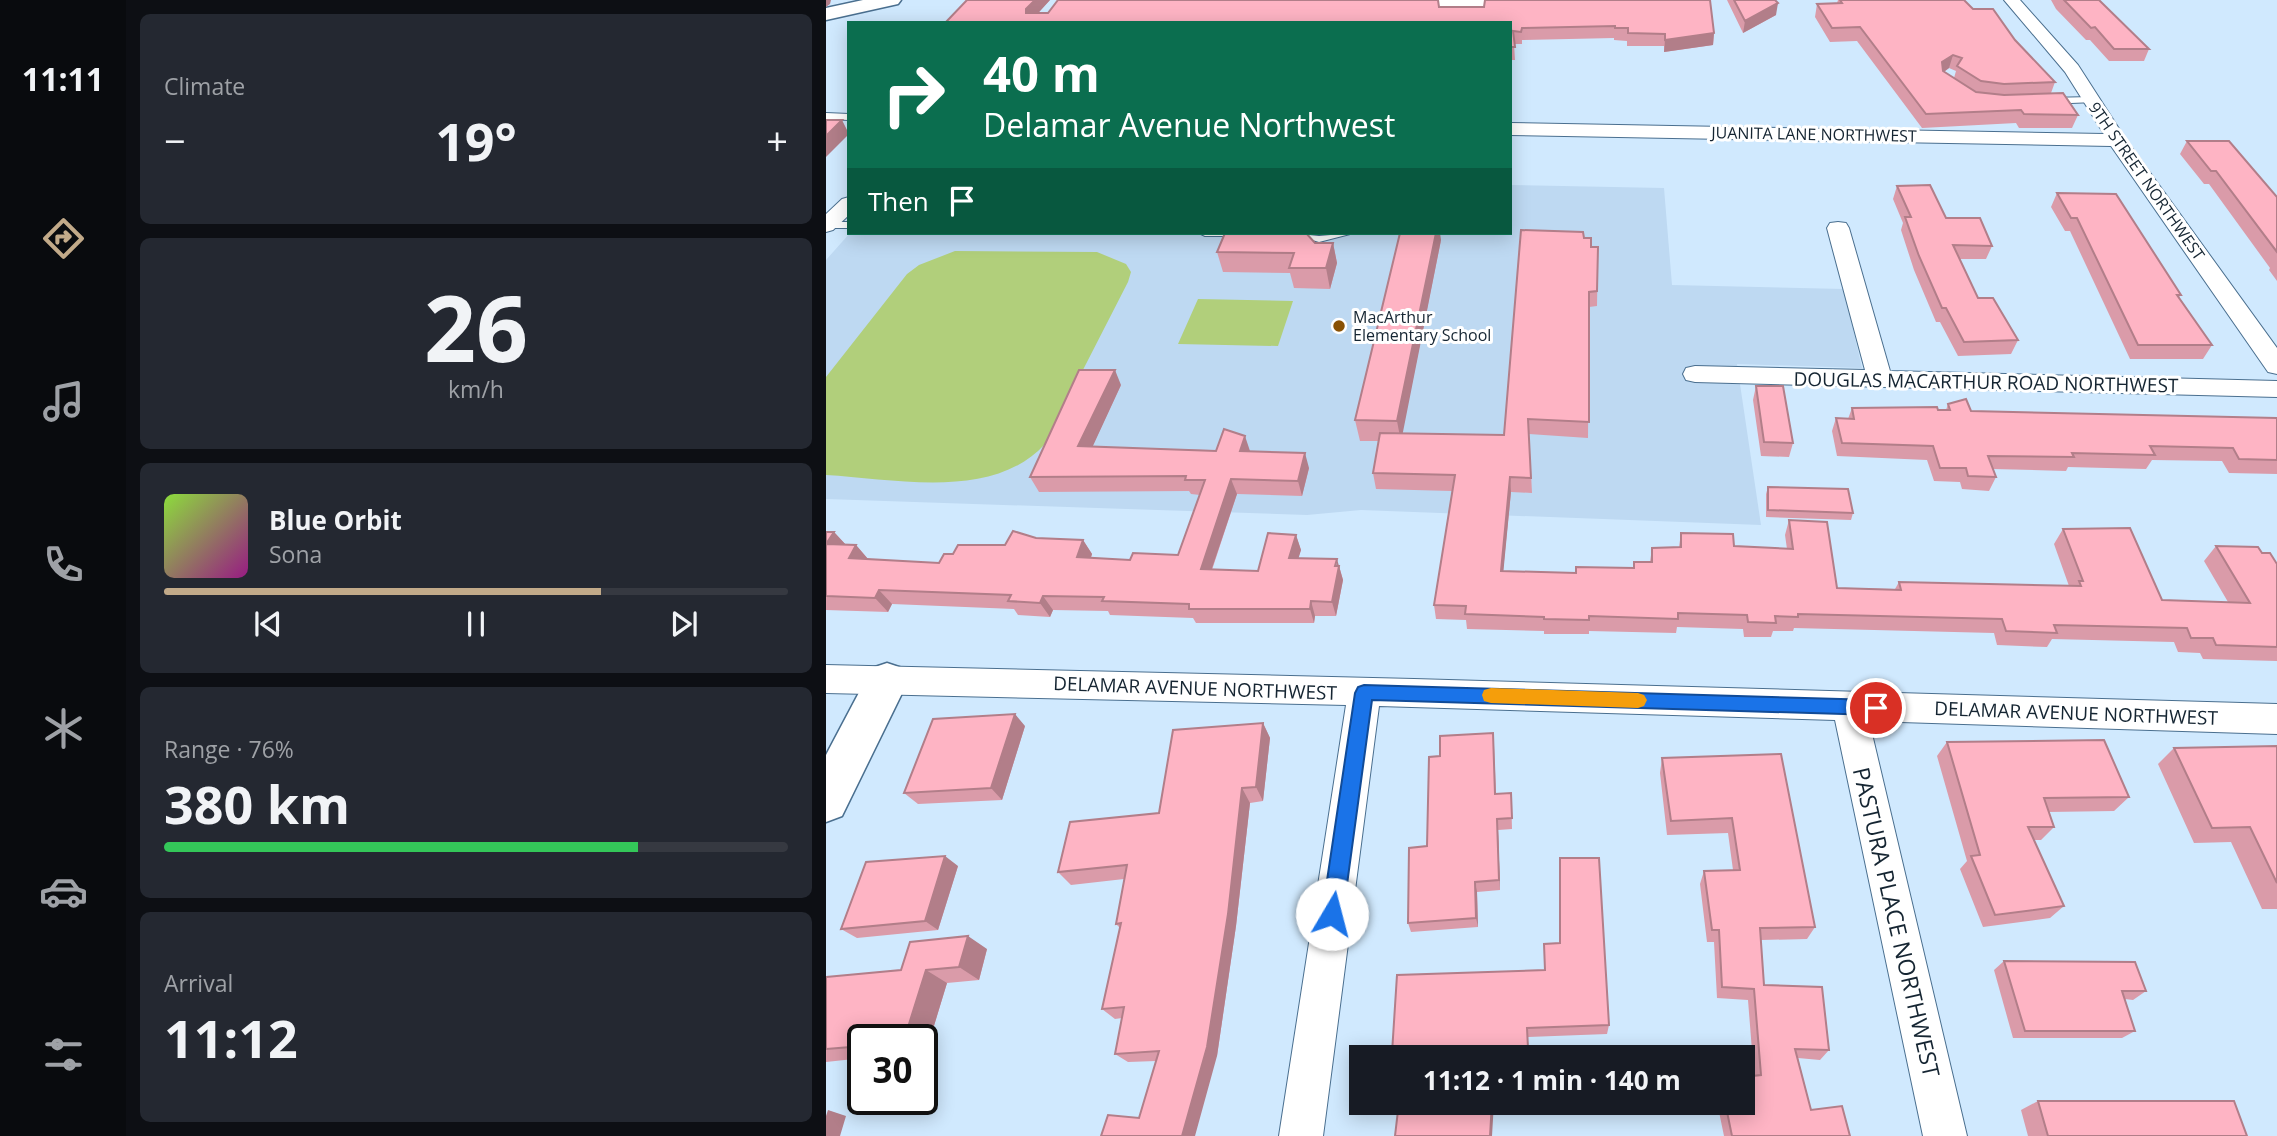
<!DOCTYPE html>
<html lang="en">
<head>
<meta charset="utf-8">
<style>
  body { margin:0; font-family:"Open Sans",sans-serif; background:#242831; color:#f1f3f6; height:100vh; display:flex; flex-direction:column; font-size:26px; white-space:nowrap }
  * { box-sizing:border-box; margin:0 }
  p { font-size:23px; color:#9ea1a6 }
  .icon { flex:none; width:38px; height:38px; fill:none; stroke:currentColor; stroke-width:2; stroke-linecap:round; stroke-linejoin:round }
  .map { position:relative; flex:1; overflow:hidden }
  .drawer { display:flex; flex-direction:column; gap:14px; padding:14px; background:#0d0f14; width:700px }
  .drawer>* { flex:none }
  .top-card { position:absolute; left:21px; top:21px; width:665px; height:214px; border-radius:0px; box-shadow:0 4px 18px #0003; background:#0b6e4f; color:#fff; overflow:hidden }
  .speed { position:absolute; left:21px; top:1024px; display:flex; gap:14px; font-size:35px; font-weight:700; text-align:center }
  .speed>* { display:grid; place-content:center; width:91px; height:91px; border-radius:50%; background:#171b24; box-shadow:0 4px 18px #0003; line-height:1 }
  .speed .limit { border:4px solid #111; border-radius:10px; background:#fff; color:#111 }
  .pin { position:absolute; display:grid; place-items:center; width:60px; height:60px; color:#fff; margin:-30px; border:4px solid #fff; border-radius:50%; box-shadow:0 2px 7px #0007 }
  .me { position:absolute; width:77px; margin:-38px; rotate:8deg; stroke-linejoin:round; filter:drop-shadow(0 0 5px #0008) }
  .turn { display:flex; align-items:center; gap:24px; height:147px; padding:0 21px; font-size:32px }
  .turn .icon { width:91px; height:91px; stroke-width:2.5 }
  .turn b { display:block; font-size:49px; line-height:60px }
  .then { display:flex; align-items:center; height:66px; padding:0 21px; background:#0003; gap:14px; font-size:26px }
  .big { font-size:52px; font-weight:700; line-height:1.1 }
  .drawer .tile { flex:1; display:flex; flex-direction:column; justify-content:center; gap:10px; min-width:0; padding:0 24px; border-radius:10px; background:#242831 }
  .drawer .dial { align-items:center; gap:0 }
  .dial b { font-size:91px; line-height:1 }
  .song { display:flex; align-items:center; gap:21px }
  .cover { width:84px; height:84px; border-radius:10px; background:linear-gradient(135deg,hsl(90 70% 55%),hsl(310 70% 35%)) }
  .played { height:7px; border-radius:4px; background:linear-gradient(90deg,#c2aa89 70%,#363941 70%) }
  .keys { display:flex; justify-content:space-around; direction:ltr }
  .heat { display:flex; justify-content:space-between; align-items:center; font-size:38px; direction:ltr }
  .charge { height:10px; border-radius:5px; background:linear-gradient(90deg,#34c759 76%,#363941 0) }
  .trip { position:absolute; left:523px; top:1045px; width:406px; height:70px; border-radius:0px; background:#171b24; box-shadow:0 4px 18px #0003; font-weight:700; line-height:70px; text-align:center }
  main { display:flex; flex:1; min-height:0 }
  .tab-bar { display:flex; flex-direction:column; width:126px; justify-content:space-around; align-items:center; background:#090b0e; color:#9ea1a6 }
  .tab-bar .icon { width:49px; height:49px }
  .tab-bar .on { color:#c2aa89 }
  .tab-bar b { font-size:32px; color:#f1f3f6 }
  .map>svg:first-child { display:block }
  .built { fill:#bed9f2 }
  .green { fill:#b1cf7b }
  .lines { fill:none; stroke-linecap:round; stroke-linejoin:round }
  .service-casing { stroke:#4a6f8f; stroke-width:2 }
  .minor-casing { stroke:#4a6f8f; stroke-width:2 }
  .tertiary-casing { stroke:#4a6f8f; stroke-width:3 }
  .service { fill:#fff; fill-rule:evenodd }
  .minor { fill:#fff; fill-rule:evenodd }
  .tertiary { fill:#fff; fill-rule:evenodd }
  .wall { fill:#da9ba9; fill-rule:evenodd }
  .shaded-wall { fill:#b27e89 }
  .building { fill:#feb4c4; stroke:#b27e89; stroke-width:2 }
  .route { fill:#1a73e8; stroke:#114b97; stroke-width:2 }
  .slow { fill:#f59e0b }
  .poi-dot { fill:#895104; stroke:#fff; stroke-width:2.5 }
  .labels { text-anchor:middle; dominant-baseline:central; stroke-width:6; stroke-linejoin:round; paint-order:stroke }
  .far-street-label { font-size:16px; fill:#152532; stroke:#fff }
  .far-poi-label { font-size:16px; fill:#152532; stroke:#fff; text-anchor:start }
  .street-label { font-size:19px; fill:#152532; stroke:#fff }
  .near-street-label { font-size:23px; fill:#152532; stroke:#fff }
</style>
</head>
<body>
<main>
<nav class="tab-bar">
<b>11:11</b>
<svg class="icon on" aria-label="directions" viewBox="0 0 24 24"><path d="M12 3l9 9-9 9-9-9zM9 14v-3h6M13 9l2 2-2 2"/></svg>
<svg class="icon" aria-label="music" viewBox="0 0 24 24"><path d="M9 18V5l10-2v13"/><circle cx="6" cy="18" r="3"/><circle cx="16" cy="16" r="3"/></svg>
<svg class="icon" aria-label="phone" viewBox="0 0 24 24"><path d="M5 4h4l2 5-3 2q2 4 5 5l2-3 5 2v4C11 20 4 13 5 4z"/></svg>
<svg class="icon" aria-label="climate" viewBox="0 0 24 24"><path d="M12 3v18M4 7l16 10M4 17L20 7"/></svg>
<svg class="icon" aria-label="car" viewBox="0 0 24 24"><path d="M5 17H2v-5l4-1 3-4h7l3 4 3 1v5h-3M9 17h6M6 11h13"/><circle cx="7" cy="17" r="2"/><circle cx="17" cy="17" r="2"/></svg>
<svg class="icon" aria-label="filters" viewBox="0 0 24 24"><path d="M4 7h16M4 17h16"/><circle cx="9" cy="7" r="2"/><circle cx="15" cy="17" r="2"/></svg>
</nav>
<section class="drawer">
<div class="tile"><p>Climate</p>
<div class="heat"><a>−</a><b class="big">19°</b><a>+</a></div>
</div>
<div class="tile dial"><b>26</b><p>km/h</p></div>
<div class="tile">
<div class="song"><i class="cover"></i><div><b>Blue Orbit</b><p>Sona</p></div></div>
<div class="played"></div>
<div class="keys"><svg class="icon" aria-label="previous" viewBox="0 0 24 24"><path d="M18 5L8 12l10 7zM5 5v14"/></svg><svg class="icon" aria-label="pause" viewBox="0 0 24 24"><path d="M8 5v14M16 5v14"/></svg><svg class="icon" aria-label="next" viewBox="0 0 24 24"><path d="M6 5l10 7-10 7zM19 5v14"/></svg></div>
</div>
<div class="tile"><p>Range · 76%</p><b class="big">380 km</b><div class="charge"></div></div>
<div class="tile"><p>Arrival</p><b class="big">11:12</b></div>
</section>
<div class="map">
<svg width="1451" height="1136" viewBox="0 0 1451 1136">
  <rect width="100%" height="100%" fill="#d0e9fe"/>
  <path class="built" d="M684 185 838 188 846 285 1018 289 1036 368 911 364 935 525 535 510 481 515 0 499V260L24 233H684Z"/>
  <path class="green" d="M129 251 271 252 300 264 305 272 302 282 219 444C167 501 70 479 0 475V377L81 274 93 265Z
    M372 299 467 301 452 346 352 344Z"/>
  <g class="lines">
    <defs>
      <path id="service" d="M1266 97 1271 100 1269 102 1221 104 1216 101 1221 98Z
        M0 113 23 114V120L0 119Z
        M0 222H23V228H0Z
        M373 233H435L429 236H379Z
        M463 233 493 236 528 233 493 242Z"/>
      <path id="minor" d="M543 0H704L706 3 698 8 551 5Z
        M1178 0H1194L1252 65 1299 138 1451 348V374L1442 372 1285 146 684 135V123L1278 134 1239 72Z
        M23 197V215L7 230 0 232V214L16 199Z
        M1012 222 1020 223 1023 228 1064 371 1451 381V397L869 382 860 380 857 374 860 368 869 366 1039 370 1001 228 1004 223Z
        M0 665 588 679 1451 704V734L1043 721 1141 1136H1097L1009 720 553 706 497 1136H453L520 705 0 693Z"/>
      <path id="tertiary" d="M37 0H75L72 4 0 20V8Z
        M61 663 76 668 82 681 16 816 0 822V755L46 668Z"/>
    </defs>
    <use href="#service" class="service-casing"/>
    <use href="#minor" class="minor-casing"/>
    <use href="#tertiary" class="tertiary-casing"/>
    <use href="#service" class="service"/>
    <use href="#minor" class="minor"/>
    <use href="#tertiary" class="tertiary"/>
  </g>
  <path class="wall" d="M141 0H224L212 13 613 7 888 33 887 45 838 52V46H801V41L788 40V38L696 40V44H688L689 60H686L684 68V23H119Z
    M901 0H949L950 15 917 33Z
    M1012 0H1138L1147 9 1189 40 1229 82 1225 93 1252 115 1246 128H1193L1190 123 1096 128 1031 41 1004 42 989 17 991 4 1011 3ZM1123 68 1130 71 1128 78 1118 72Z
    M1225 0H1273L1323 49 1318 61H1283L1264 40H1260L1230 9Z
    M1361 141 1451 197V281L1443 270 1444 268 1383 184H1378L1354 154Z
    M1071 186 1120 218 1166 246 1160 259H1133L1152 298 1192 340 1185 354 1132 356 1114 322H1110L1088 270 1075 230 1077 223 1067 199Z
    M1231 193 1355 295 1353 297 1386 345 1377 359H1304L1244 231H1239L1225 207Z
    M758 238 765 247H772L771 306 763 307 762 438 703 434 706 493 685 492 677 571 750 573 808 568V562H824L826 548 853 547 855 533 908 546 961 549 959 535 963 520 1011 588 1069 589 1073 582 1243 586 1228 544 1237 529 1336 600 1402 602 1378 561 1390 546 1436 553 1451 564V661L1377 659 1374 653 1352 652 1348 642 1226 639 1221 647 1171 645 1168 633 968 628 967 631H947L945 637H918L917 629 851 627 850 633 763 631V634H718V631L641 629 640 620 610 619 608 605 626 491 550 489 547 473 553 441H534L529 420 615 240 576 433 678 435Z
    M489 243H507L511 263 504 289 468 288 464 273 397 272 391 252Z
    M295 385 266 447 424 451 483 468 476 496 411 494 386 570 432 571 470 535 475 550 472 558 513 566 517 580 510 616H489L488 623H370L367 618 284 615 282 611 227 610 224 617 192 615 188 609 66 604 62 612 0 610V532H8L19 544 30 545 42 559 113 563 127 554 179 545 210 538 257 540 266 554 265 558 304 560 352 555 374 495 365 494 363 491 213 492 204 477Z
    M930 386 967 443 963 457 935 456 927 400Z
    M1122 404 1145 411 1165 412 1451 418V474L1403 473 1396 461 1326 460 1320 469 1242 467 1240 471 1167 469 1170 477 1163 491 1136 489 1134 482 1108 481 1101 460 1011 456 1006 431 1010 418 1022 419 1026 408 1120 410Z
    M942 487 1027 513 1025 520 940 517V494Z
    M437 723 444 738 437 801 424 803 410 926 391 1056 313 1118 330 1061 302 1062 289 1054 296 1018 289 1019 276 1009 294 928 290 924 298 879 245 885 232 872 333 813Z
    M199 726 176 800 92 804 78 793Z
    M1121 742 1303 797 1288 811 1222 812 1228 827 1215 840H1208L1238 906 1224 918 1157 927 1134 869 1141 861 1111 756Z
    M668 745 670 794 685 793 686 829 672 830 674 890 651 892 652 927 585 932 582 923 601 846Z
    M1451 746V909H1436L1405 842 1368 843 1332 764 1348 748Z
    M955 754 989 927 981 939 935 940 938 985 1003 1050 994 1060 972 1058 985 1110 1024 1136H898L891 1102H917L928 1076 922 1000 891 998 888 942H881L874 884 878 871 907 870 902 833 841 835 834 773 836 758Z
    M132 866 112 930 31 938 15 929Z
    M161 949 153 980 121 983 100 1052 96 1053V1040H37V1058L0 1062V977L75 970Z
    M1178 961 1320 991 1307 1000 1299 999 1309 1031 1296 1038H1187L1168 970Z
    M571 975 783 1025 781 1034 702 1037V1056L568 1057 566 1053Z
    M1212 1101 1421 1136H1202L1195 1110Z"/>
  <path class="shaded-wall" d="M0 0H5L4 4 0 7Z
    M209 0H224L205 21 200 13V9Z
    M952 3 950 15 917 33 919 21Z
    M888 33 887 45 838 52 839 40Z
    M685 47 686 60 684 68V54Z
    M1127 55 1123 68 1112 76 1116 62Z
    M16 120 23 134 0 157V136Z
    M610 233H614L615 240 575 442 571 421Z
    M507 243 511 263 504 289 500 268Z
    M289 370 295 385 260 461 252 446Z
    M419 436 424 451H414Z
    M479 453 483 468 476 496 472 481Z
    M684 477 685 492 676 586 675 571Z
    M405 479 411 494 381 583 375 569Z
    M8 532 21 546 0 544Z
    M470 535 475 550 468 573 463 558Z
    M257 540 266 554 260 571 251 557Z
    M30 545 42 559 23 558Z
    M511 559 517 580 510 616 506 602Z
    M53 590 66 604 62 612 49 598Z
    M217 596 227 610 224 617 214 603Z
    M485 601 489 616 488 623 484 609Z
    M189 714 199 726 176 800 165 788Z
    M437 723 444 738 437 801 430 787Z
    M416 788 424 803 410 926 391 1056 369 1136H356Z
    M671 819 672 830 674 890 673 880Z
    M119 856 132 866 112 930 99 921Z
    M649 882 651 892 652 927 650 918Z
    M142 936 161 949 153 980 133 967Z
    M100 970 121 983 100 1052 96 1050V1040H78Z
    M666 1102H668L666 1136H664Z
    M2 1110 20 1116 14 1136H0V1116Z"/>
  <path class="building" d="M141 0H209L200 9V13H222L232 0H612L613 7H658L659 0H884L888 33 839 40V34L802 33V28H789V26L696 28 695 32 687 31 689 47H685L684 54V23H119Z
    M908 0H949L952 3 919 21Z
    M1014 0H1138L1147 9H1167L1189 40 1229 82 1178 84 1155 81 1131 66 1136 58 1127 55 1116 62 1117 71 1150 92 1178 95 1237 93 1252 115 1198 114 1195 110 1100 114 1034 27 1006 28 991 4 1016 3Z
    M1238 0H1273L1323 49H1288L1269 27 1265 28Z
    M0 120H16L0 136Z
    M1361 141H1403L1451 197V252L1390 171H1385Z
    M1104 185 1120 218H1154L1166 246 1127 245 1152 298H1167L1192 340 1138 342 1120 308H1116L1093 256 1079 217H1085L1071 186Z
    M1231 193 1290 194 1355 295H1351L1386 345H1312L1251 218H1245Z
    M695 230 757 232 758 238H765V247H772L771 291 763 292V422L702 419 705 478 684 477 675 571 750 573V567L808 568V562H826V548L855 547V533L907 534 908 546 967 549 963 520 1001 522 1011 588 1075 590 1073 582 1255 586 1253 581H1257L1237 529 1304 528 1336 600 1424 603 1390 546 1432 547 1436 553H1444L1451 564V647L1390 645 1387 638H1365L1361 628 1228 625 1231 633 1180 631 1176 619 972 614V617L949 616 950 623 922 622 921 615 852 613V619L763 616V620L718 619V617L639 614 640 606 608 605 629 475 547 473 554 433 678 435Z
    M399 233H480L489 243H507L500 268H463L468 253 391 252Z
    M574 233H610L571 421 529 420Z
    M253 370H289L252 446 390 451 398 429 419 436 414 451 479 453 472 481 405 479 375 569 432 571 442 533 470 535 463 558 511 559 509 566H513L506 602 485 601 484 609H363V604L276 601 278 597 217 596 214 603 182 601 185 595 53 590 49 598 0 596V544L30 545 23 558 113 563 118 554H127L132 545H179L187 531 210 538 257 540 251 557 304 560 307 553 352 555 379 480H359L360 476 204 477Z
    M930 386H957L967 443 938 442Z
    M1140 399 1145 411 1451 418V460L1413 459 1407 448 1324 446 1329 455 1246 453 1248 457 1162 456 1170 477 1142 476 1140 468H1114L1107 446 1016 443 1010 418 1028 419 1026 408 1111 407 1112 410H1124L1122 404Z
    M942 487 1022 489 1027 513 942 510Z
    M0 532H8L0 544Z
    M189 714 165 788 78 793 107 719Z
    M437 723 430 787 416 788 402 914 381 1047 356 1136H275L282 1115 313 1118 333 1051 289 1054 298 1007 276 1009 295 923 290 924 301 865 232 872 244 822 333 813 347 730Z
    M667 733 669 794 685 793 686 818 671 819 673 880 649 882 650 918 582 923 583 848 601 846 603 757 614 756V736Z
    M1278 740 1303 797 1218 798 1228 827H1202L1238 906 1169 915 1145 856 1154 855 1121 742Z
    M1451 746V883L1424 827 1386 828 1348 748Z
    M955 754 989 927 934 928 938 985 996 987 1003 1050 969 1049 985 1110 1016 1106 1024 1136H906L899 1102H917V1077L935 1075 928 989 896 987 893 930H886L878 871 914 870 906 818 845 821 836 758Z
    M119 856 99 921 15 929 40 862Z
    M734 858H773L783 1025 701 1028 702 1048 669 1049 668 1057H578V1053H566L571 975 719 970 718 944 734 943Z
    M142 936 133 967 100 970 78 1040H37V1046L0 1049V977L75 970 84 942Z
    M1178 961 1309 962 1320 991H1296L1309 1031H1199Z
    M1212 1101H1408L1421 1136H1222Z
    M573 1102H666L664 1136H569Z"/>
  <path class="route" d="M538 685 1050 700 1056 702 1059 708 1056 713 1050 715 546 700 517 914 514 922 506 925 499 922 496 914 529 693 532 687Z"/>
  <path class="slow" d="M665 688 812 693 818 695 821 700 818 706 812 708 665 703 658 701 656 695 658 690Z"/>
  <circle class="poi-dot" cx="513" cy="326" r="7"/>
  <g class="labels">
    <g class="far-street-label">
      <text transform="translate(988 134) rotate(1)">JUANITA LANE NORTHWEST</text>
      <text transform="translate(1321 181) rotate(55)">9TH STREET NORTHWEST</text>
    </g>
    <g class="far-poi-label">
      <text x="527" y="317">MacArthur<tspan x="527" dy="18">Elementary School</tspan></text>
    </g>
    <g class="street-label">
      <text transform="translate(1160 382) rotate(1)">DOUGLAS MACARTHUR ROAD NORTHWEST</text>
      <text transform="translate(369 688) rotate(2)">DELAMAR AVENUE NORTHWEST</text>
      <text transform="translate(1250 713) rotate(2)">DELAMAR AVENUE NORTHWEST</text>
    </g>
    <g class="near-street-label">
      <text transform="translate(1071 922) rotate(77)">PASTURA PLACE NORTHWEST</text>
    </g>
  </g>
</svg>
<div class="speed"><div class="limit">30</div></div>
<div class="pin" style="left:1050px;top:708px;background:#d93025"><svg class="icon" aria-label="arrive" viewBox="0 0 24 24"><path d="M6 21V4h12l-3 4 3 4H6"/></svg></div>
<svg class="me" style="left:506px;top:914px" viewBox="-20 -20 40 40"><circle r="19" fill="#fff"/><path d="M0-13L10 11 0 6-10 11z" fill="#1a73e8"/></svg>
<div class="trip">11:12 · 1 min · 140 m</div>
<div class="top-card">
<div class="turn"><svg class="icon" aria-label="right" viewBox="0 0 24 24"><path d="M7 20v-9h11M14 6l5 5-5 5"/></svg><div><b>40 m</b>Delamar Avenue Northwest</div></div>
<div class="then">Then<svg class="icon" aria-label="arrive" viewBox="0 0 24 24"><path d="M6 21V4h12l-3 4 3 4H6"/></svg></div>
</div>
</div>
</main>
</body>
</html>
